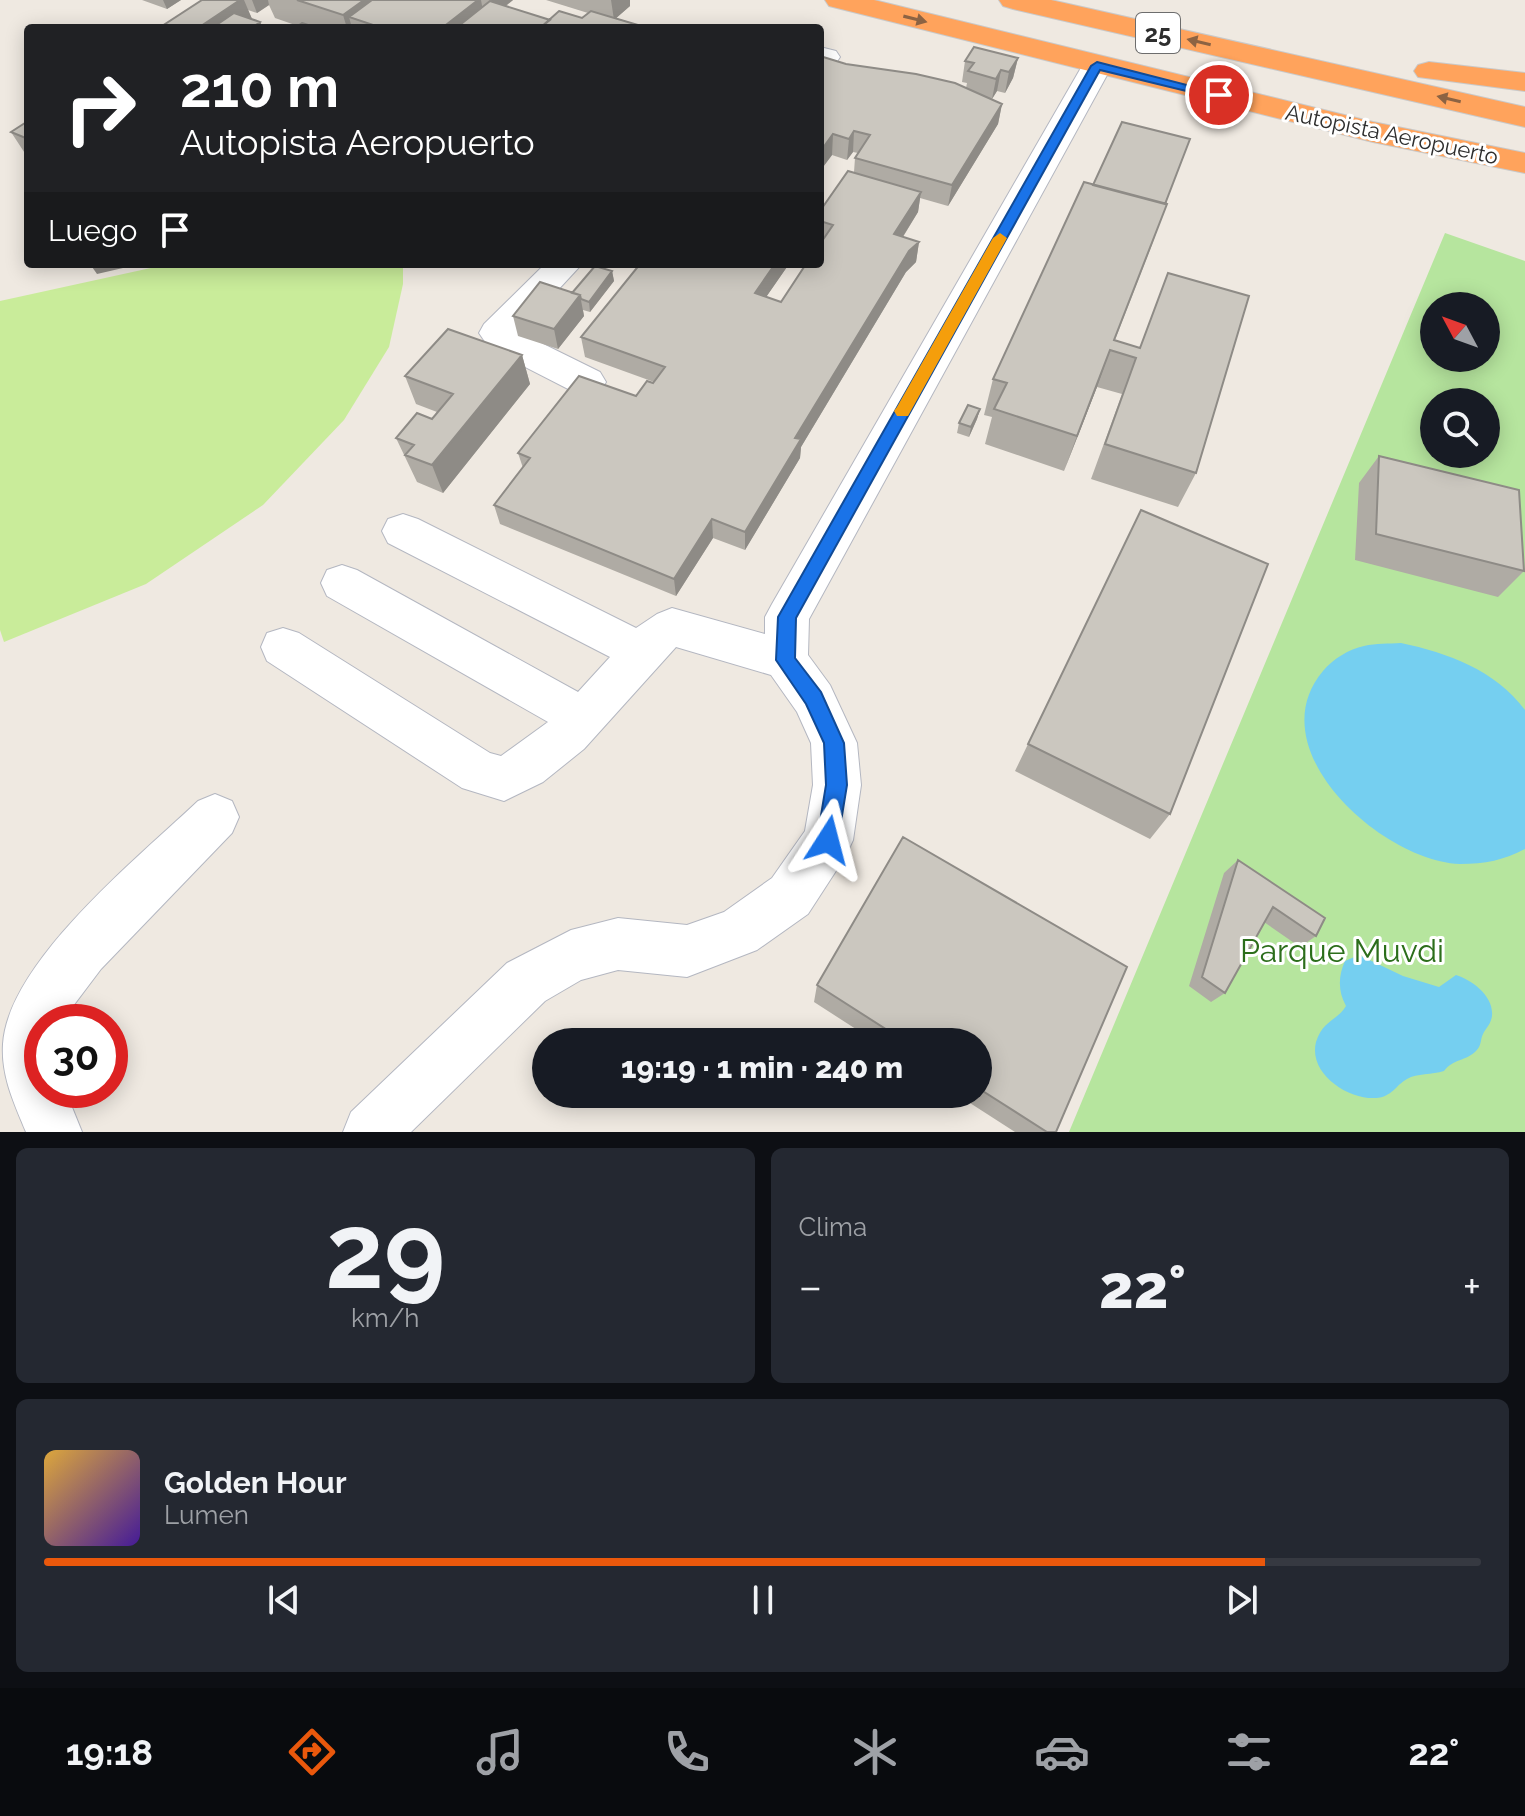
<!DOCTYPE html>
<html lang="es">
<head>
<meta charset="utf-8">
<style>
  body { margin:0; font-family:Raleway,sans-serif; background:#242831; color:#f1f3f6; height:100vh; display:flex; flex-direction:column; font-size:30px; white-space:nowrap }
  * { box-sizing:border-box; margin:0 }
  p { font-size:26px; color:#9ea1a6 }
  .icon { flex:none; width:44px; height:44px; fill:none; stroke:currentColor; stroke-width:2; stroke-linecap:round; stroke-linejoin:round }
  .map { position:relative; height:1132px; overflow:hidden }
  .side { display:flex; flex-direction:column; gap:16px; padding:16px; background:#0d0f14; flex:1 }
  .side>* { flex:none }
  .top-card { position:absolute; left:24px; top:24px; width:800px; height:244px; border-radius:8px; box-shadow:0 4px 20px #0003; background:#202124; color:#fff; overflow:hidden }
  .needle { width:52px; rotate:311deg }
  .buttons { position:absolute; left:1420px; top:292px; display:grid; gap:16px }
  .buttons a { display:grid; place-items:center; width:80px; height:80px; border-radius:50%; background:#171b24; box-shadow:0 4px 20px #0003; font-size:40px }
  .speed { position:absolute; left:24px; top:1004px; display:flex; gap:16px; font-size:40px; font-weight:700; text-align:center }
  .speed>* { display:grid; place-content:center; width:104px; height:104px; border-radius:50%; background:#171b24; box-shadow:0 4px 20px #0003; line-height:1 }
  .speed .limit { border:12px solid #d22; background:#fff; color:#111 }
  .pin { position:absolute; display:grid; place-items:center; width:68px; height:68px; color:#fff; margin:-34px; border:4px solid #fff; border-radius:50%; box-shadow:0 2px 8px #0007 }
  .me { position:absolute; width:88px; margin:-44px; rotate:9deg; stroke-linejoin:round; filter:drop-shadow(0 0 6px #0008) }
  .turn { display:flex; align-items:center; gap:28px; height:168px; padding:0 24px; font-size:36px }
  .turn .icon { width:104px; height:104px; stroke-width:2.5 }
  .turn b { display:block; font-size:56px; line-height:68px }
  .then { display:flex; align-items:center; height:76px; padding:0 24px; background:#0003; gap:16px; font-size:30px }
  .big { font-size:60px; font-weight:800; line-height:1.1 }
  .side .tile { flex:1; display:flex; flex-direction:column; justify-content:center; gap:12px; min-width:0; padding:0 28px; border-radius:12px; background:#242831 }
  .side .dial { align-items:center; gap:0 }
  .dial b { font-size:104px; line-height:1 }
  .song { display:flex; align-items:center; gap:24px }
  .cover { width:96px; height:96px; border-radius:12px; background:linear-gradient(135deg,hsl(40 70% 55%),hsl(260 70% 35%)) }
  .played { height:8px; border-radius:4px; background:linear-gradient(90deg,#ea580c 85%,#363941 85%) }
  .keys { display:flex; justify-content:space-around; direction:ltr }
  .heat { display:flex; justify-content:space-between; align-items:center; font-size:44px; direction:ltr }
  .side .tiles { flex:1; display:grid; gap:16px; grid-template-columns:1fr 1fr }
  .tile:last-child { grid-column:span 2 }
  .trip { position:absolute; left:532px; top:1028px; width:460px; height:80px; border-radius:40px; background:#171b24; box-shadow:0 4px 20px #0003; font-weight:800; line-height:80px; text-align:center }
  .tab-bar { display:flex; height:128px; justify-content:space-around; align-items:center; background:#090b0e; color:#9ea1a6 }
  .tab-bar .icon { width:56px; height:56px }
  .tab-bar .current { color:#ea580c }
  .tab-bar b { font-size:36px; color:#f1f3f6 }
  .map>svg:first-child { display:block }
  .green { fill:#b6e59e; fill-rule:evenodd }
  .pitch { fill:#c9ec9a }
  .water { fill:#75cff0 }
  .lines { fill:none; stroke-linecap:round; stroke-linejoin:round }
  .minor-casing { stroke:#b4b7c1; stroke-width:2 }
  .highway-casing { stroke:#c9c9c9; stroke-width:2 }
  .minor { fill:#fff; fill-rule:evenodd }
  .highway { fill:#ffa35c; fill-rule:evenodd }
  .wall { fill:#afaba4 }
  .shaded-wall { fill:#8e8b86 }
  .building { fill:#cbc7bf; stroke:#8e8b86; stroke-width:2 }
  .oneway { fill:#8c6343 }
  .route { fill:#1a73e8; stroke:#114b97; stroke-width:2 }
  .slow { fill:#f59e0b }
  .labels { text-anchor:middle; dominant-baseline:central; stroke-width:6; stroke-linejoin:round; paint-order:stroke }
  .far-street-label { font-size:22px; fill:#2e2e2e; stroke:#fff }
  .shield { fill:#fff; stroke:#6d6d6d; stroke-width:2 }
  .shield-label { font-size:24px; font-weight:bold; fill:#2e2e2e }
  .near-park-label { font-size:32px; fill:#2c6e1b; stroke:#fff }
</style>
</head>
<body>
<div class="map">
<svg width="1525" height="1132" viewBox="0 0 1525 1132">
  <rect width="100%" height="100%" fill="#efe9e1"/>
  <path class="green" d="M1445 233 1525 261V1132H1069ZM1434 306H1486V358H1434ZM1434 402H1486V454H1434Z"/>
  <path class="pitch" d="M169 264H403V284L389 347 344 420 263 505 146 584 4 642 0 630V301Z"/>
  <path class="water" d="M1401 643C1448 653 1495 670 1525 710V849C1504 860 1485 864 1460 864 1382 861 1257 749 1323 671 1333 659 1349 649 1364 646 1376 643 1389 644 1401 643Z
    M1359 955 1403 976 1439 987 1456 975C1472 980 1494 996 1492 1016 1491 1024 1486 1028 1483 1034 1480 1040 1482 1045 1476 1051 1466 1061 1453 1059 1444 1071 1432 1075 1417 1073 1407 1079 1396 1085 1392 1097 1376 1098 1349 1100 1308 1074 1316 1042 1323 1020 1337 1021 1346 1006 1338 992 1338 976 1345 961Z"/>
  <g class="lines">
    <defs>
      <path id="minor" d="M820 47 836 51 840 57 836 63 820 65Z
        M1097 57 1107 60 1112 66 809 619 808 655 830 685 857 743 861 785 853 840 845 857 808 914 757 950 687 977 618 970 581 980 545 1001 411 1132H343L351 1112 507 963 571 930 618 918 687 925 724 912 772 878 805 831 813 785 811 743 797 712 771 675 676 647 584 749 543 782 504 801 462 788 267 661 261 647 267 633 283 628 299 633 490 753 501 756 548 722 327 596 321 583 327 570 342 565 357 570 578 692 610 657 388 543 382 531 388 519 403 514 418 519 636 628 657 614 672 608 765 634V617L772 604 1082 66 1087 60Z
        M545 264H582L519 332 600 372 606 382 600 392 587 396 574 392 490 349 479 333 484 324Z
        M215 794 232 801 239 817 232 833 101 969 61 1022H42V1090H65L82 1132H26C14 1103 1 1076 3 1044 8 962 140 856 198 801Z"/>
      <path id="highway" d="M825 0H874L1373 122 1525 153V173L1373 142 829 6Z
        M999 0H1051L1525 107V127L1013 9 1003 6Z
        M1429 62 1525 73V91L1418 77 1414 71 1418 65Z"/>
    </defs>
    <use href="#minor" class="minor-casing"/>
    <use href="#highway" class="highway-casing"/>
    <use href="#minor" class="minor"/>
    <use href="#highway" class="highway"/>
  </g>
  <path class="wall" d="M142 0H181L167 9Z
    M202 0H513L506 6 550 20 582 18 588 13 546 0H630V6L616 18 648 28H295L298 26 275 18 269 5 257 13 248 10 252 19 260 22 263 28H159Z
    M1018 58 1013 78 1005 93 997 91 992 99 1002 104 998 124 948 206 920 198 918 212 903 237 919 242 916 262 906 272 801 447 800 458 745 550 713 538 676 596 500 524 494 505 523 468 518 453 636 396 654 382 585 357 581 337 640 264H789L766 297 781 302 821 242H820V211L854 172 855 158 858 153 853 152 847 160 832 155 820 171 846 64 966 88 967 83 962 82 965 61Z
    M28 121V158L11 132Z
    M1166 204 1153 242 1115 340 1140 348 1168 273 1196 473 1178 507 1091 479 1122 394 1097 387 1064 471 985 444 992 417 984 415 993 379Z
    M612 271 614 281 590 312 583 310 584 316 558 349 518 336 513 316 572 293Z
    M522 355 530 384 443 493 417 482 396 438 432 419 437 412 416 404 405 376Z
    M980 409 977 419 969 437 957 433 959 423Z
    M1379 456 1524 571 1498 597 1355 560 1359 483Z
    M1141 510 1170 814 1150 839 1015 771Z
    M903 837 1127 967 1056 1132H1015L956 1094H978V1042H876L814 1002 817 985Z
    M1238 860 1316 936 1300 947 1264 922 1225 993 1211 1002 1189 986 1224 873Z"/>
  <path class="shaded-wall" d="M163 0H181L167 9Z
    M240 0H244L255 26 260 22 263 28H198Z
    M252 0H268L269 5 257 13Z
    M364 0H407L349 17 352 28H347L343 15Z
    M478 0H481L486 28H442Z
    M491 0H513L494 15Z
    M611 0H630V6L614 20Z
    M1018 58 1013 78 1005 93 1009 72Z
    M1001 70 997 91 992 99 996 79Z
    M1002 104 998 124 948 206 952 185Z
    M854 131 853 152 847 160 849 139Z
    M833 134 832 155 820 171V152Z
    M921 192 918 212 892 254 894 234Z
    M919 242 916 262 906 272 801 447 800 458 745 550V532L795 438 909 251Z
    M90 264H136V265L97 274Z
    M775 264H789L755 313V293Z
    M612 271 614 281 590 312 589 302Z
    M580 295 584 316 558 349 554 329Z
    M1110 350 1097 387 1064 471 1077 436Z
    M522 355 530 384 443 493 432 465Z
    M980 409 977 419 969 437 971 427Z
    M712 519 713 538 676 596 674 579Z"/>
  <path class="building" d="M202 0H240L198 28H159Z
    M297 0H364L343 15Z
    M372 0H478L442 28H382L349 17Z
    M490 1 550 20 540 28H456Z
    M559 11 582 18 591 11 648 28H540Z
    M234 13 260 22 252 28H212Z
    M302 23 317 28H295Z
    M974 47 1018 58 1009 72 1001 70 996 79 968 71 974 63 965 61Z
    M820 56 846 64 916 74 955 83 1002 104 952 185 855 158 870 135 854 131 849 139 833 134 820 152Z
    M28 121V139L11 132Z
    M1122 122 1190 139 1165 204 1093 185Z
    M848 171 921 192 894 234 919 242 909 251 795 438 801 439 745 532 712 519 674 579 494 505 530 458 518 453 579 376 636 396 647 381 653 383 665 367 581 337 640 264H775L755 293 781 302 806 264H820V244L833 225 820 221V211Z
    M1084 182 1167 204 1114 340 1140 348 1168 273 1249 296 1196 473 1105 444 1136 358 1110 350 1077 436 994 409 1007 383 993 379Z
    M595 266 612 271 589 302 581 299 580 295 572 293Z
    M540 282 580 295 554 329 513 316Z
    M448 329 522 355 432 465 405 455 414 445 396 438 417 413 432 419 453 394 405 376Z
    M968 405 980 409 971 427 959 423Z
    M1379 456 1519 490 1524 571 1376 534Z
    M1141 510 1268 564 1170 814 1028 744Z
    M903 837 1127 967 1056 1132H1047L978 1088V1042H906L817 985Z
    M1238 860 1325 918 1316 936 1273 907 1225 993 1202 977Z"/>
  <defs><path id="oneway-solid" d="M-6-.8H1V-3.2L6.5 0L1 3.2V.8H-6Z" transform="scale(2)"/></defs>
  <g class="oneway">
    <use href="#oneway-solid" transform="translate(915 19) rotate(14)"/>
    <use href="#oneway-solid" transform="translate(1199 42) rotate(-167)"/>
    <use href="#oneway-solid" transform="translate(1449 99) rotate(-167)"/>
  </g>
  <path class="route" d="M1097 62 1226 95 1219 99 1100 70 796 618 795 658 821 692 844 743 847 785 838 840 835 848 828 851 820 848 817 840 826 785 824 743 806 704 776 660 778 617 1091 66Z"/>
  <path class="slow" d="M1000 233 1007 238 908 416H897L894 411 897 407 993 238Z"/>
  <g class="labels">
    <g class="far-street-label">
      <text transform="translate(1392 134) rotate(12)">Autopista Aeropuerto</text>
    </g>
    <rect class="shield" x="1136" y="13" width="44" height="40" rx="6"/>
    <g class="shield-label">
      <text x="1158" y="33">25</text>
    </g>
    <g class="near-park-label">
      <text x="1342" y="950">Parque Muvdi</text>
    </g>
  </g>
</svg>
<div class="buttons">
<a><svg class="needle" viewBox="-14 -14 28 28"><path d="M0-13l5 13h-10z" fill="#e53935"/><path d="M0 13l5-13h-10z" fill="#9ea1a6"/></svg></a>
<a><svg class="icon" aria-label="search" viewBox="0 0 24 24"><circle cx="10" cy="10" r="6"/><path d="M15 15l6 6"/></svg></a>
</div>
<div class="speed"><div class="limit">30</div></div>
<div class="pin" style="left:1219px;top:95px;background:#d93025"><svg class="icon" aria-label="arrive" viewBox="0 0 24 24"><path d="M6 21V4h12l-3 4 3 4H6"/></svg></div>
<svg class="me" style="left:828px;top:840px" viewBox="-20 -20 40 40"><path d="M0-17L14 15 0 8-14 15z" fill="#1a73e8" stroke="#fff" stroke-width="4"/></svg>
<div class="trip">19:19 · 1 min · 240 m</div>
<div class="top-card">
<div class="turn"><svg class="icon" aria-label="right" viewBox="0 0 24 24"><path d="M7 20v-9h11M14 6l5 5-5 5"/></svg><div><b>210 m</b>Autopista Aeropuerto</div></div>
<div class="then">Luego<svg class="icon" aria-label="arrive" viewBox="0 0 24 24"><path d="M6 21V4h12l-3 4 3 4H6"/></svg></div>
</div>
</div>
<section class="side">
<div class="tiles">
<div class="tile dial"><b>29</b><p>km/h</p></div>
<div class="tile"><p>Clima</p>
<div class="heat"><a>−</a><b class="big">22°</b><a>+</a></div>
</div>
<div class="tile">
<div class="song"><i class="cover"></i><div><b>Golden Hour</b><p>Lumen</p></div></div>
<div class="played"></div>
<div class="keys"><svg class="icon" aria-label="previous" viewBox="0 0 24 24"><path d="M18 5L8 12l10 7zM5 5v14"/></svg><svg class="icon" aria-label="pause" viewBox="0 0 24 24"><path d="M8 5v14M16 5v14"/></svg><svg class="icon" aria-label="next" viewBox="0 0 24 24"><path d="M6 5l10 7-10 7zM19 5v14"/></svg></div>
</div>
</div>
</section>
<nav class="tab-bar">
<b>19:18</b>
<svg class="icon current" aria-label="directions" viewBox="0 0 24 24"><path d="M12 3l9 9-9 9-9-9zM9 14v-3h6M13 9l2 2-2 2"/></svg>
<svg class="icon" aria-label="music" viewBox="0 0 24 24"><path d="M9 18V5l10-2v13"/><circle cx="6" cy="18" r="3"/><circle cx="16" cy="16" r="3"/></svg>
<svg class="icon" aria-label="phone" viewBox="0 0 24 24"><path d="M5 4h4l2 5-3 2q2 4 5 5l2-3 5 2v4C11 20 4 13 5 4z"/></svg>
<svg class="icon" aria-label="climate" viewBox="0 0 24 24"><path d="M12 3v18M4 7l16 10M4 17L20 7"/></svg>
<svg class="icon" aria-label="car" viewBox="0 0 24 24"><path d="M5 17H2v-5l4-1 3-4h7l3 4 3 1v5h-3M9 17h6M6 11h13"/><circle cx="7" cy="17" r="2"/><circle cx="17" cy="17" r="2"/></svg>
<svg class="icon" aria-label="filters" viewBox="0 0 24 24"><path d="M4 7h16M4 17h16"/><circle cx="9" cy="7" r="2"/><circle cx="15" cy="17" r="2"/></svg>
<b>22°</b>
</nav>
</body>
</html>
